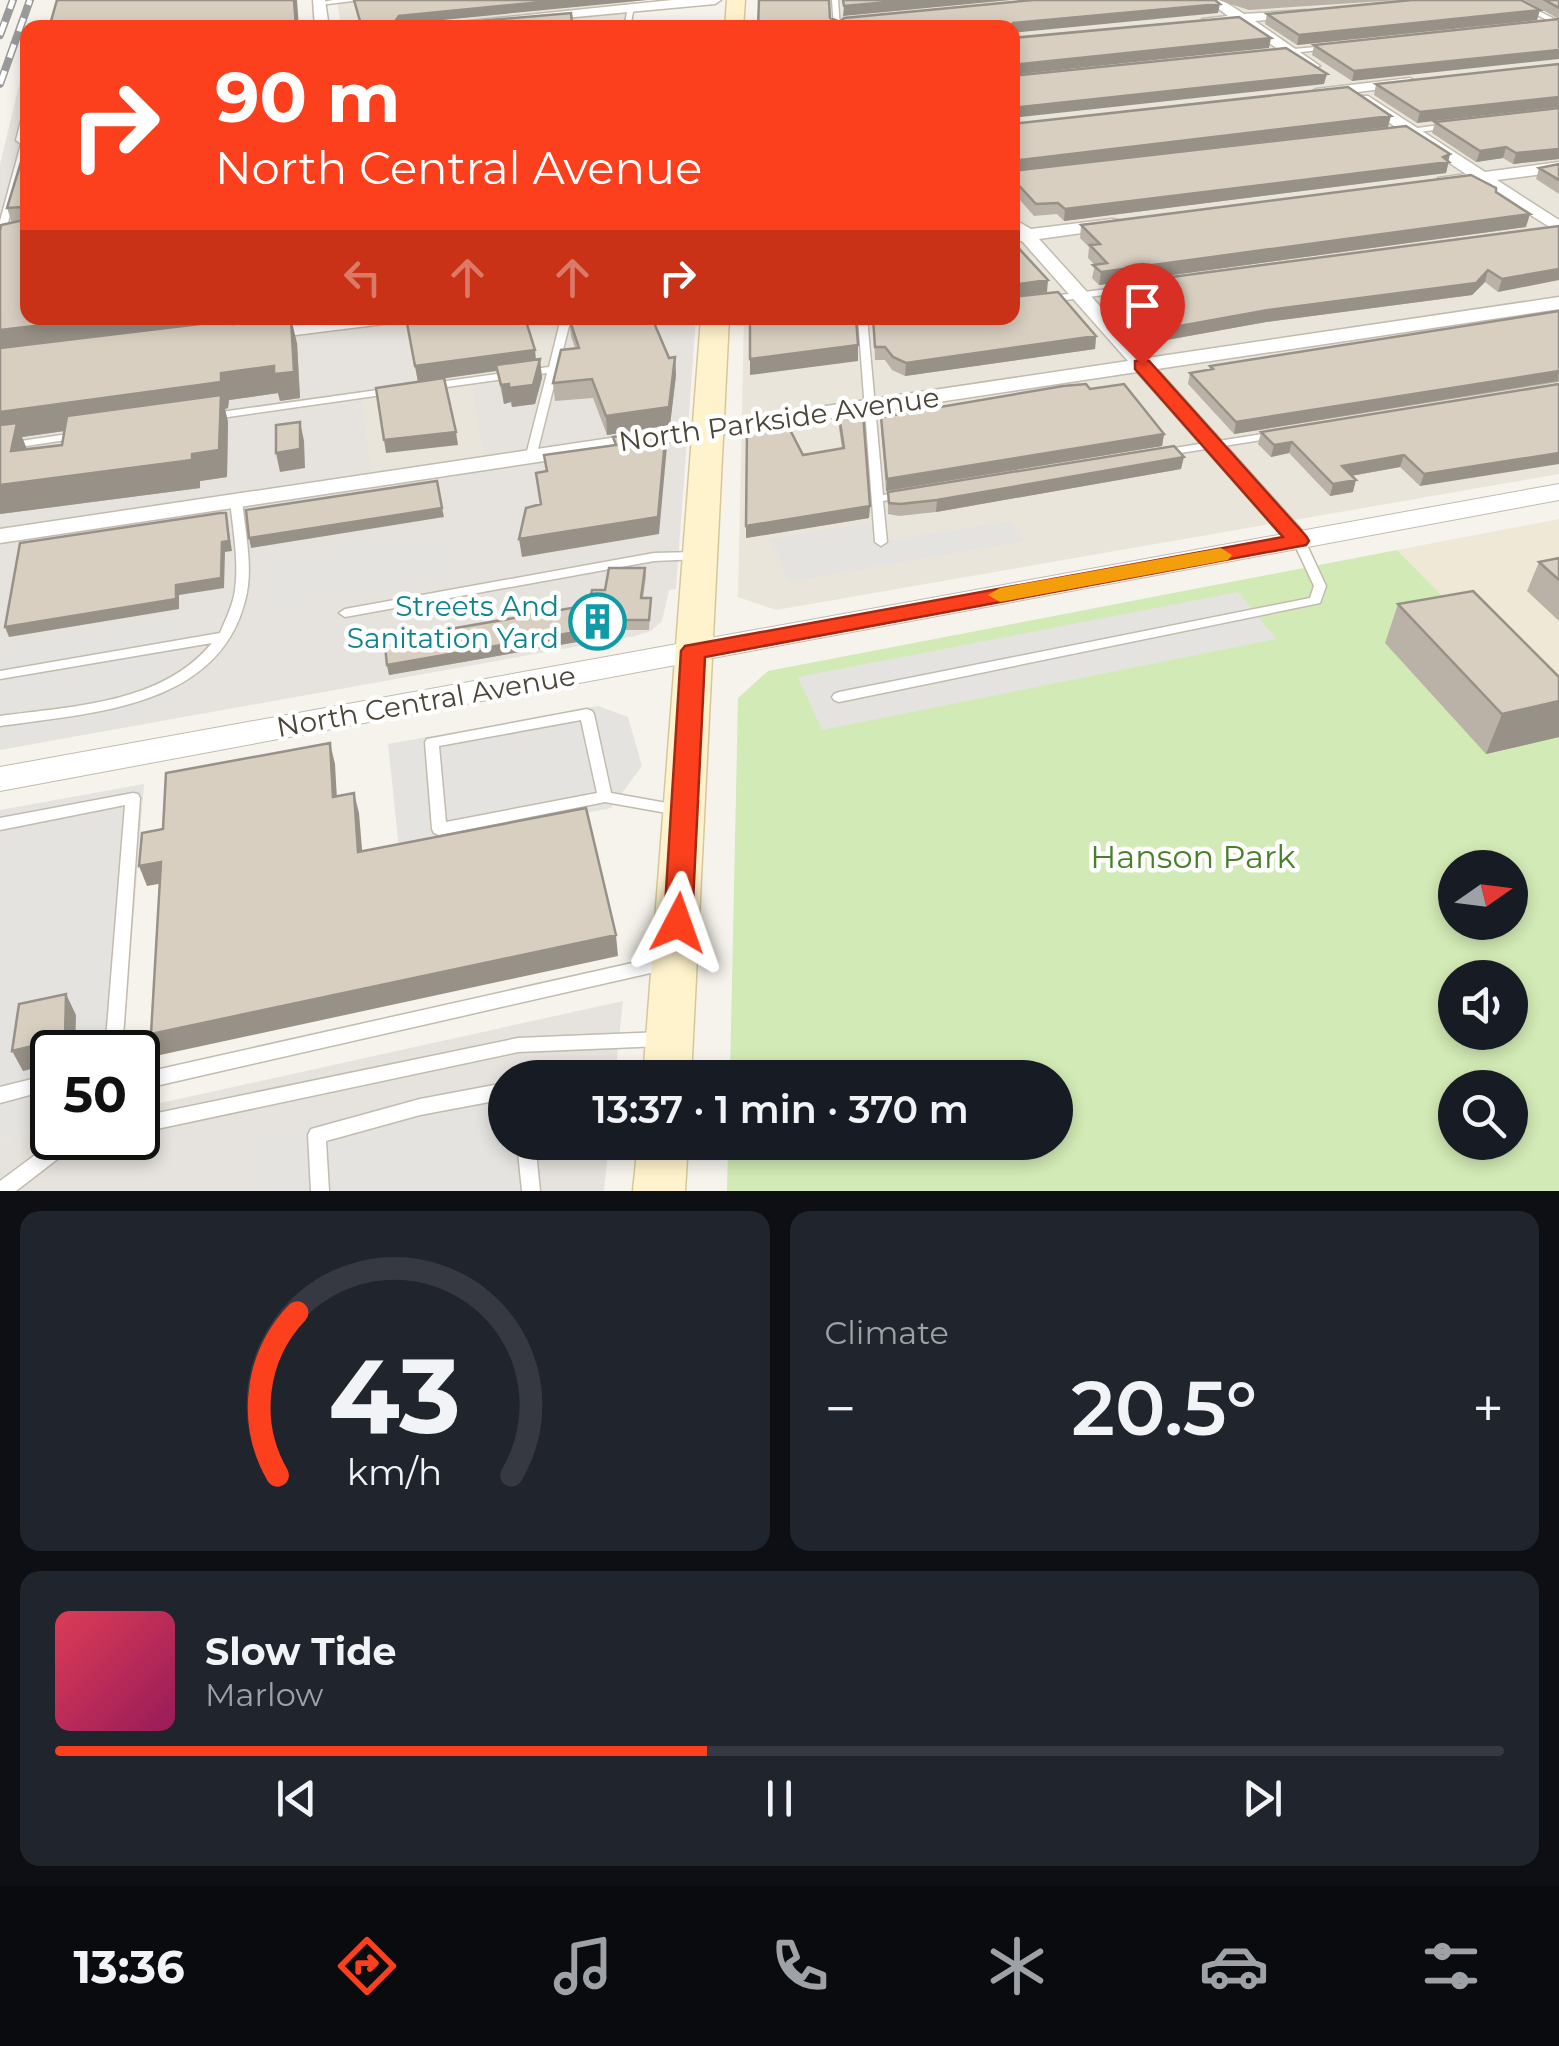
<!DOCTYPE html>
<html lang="en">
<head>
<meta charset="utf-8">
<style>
  body { margin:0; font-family:Montserrat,sans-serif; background:#20242c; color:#f1f3f6; height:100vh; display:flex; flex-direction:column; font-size:38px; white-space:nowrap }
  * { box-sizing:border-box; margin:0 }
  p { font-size:32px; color:#9ea1a6 }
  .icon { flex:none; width:55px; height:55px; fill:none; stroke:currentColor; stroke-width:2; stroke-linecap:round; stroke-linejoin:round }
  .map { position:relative; height:1191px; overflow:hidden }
  .details { display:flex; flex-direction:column; gap:20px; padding:20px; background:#0d0f14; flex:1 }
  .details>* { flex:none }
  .banner { position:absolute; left:20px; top:20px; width:1000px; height:305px; border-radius:20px; box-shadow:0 5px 15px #0003; background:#fc3f1d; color:#fff; overflow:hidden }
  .needle { width:65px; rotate:76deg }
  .tools { position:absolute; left:1438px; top:850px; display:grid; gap:20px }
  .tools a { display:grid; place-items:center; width:90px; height:90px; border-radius:50%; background:#171b24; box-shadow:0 5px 15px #0003; font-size:50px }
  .speed { position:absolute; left:30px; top:1030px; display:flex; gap:20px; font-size:50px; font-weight:700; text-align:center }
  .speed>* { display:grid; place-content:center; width:130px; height:130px; border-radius:50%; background:#171b24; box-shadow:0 5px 15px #0003; line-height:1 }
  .speed .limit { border:5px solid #111; border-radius:15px; background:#fff; color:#111 }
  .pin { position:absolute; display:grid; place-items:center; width:85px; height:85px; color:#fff; margin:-102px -42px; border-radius:50% 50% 50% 0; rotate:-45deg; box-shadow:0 0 10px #0007 }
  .pin .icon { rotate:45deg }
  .me { position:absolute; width:110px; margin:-55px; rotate:4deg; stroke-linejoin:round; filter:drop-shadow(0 0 8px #0008) }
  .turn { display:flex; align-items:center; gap:35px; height:210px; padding:0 30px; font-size:45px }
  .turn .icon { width:130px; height:130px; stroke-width:2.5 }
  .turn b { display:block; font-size:70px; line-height:85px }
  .lanes { display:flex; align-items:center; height:95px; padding:0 30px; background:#0003; justify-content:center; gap:50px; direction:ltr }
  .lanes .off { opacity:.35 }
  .big { font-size:75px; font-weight:600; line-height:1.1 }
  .details .widget { flex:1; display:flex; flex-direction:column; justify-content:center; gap:15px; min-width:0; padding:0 35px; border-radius:20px; background:#20242c }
  .details .dial { align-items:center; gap:0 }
  .dial svg { height:260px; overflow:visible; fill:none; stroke:#363941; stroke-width:7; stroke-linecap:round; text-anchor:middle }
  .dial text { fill:#f1f3f6; stroke:none }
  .song { display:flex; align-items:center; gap:30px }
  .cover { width:120px; height:120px; border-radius:15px; background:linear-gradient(135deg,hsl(350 70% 55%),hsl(330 70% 35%)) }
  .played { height:10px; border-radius:5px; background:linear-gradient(90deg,#fc3f1d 45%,#363941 45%) }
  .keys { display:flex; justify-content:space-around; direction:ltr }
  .heat { display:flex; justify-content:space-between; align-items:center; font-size:55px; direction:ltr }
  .details .tiles { flex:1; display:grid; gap:20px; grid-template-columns:1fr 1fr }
  .widget:last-child { grid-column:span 2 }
  .trip { position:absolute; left:488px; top:1060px; width:585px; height:100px; border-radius:50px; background:#171b24; box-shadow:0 5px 15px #0003; font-weight:600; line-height:100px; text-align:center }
  .dock { display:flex; height:160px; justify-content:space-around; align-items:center; background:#090b0e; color:#9ea1a6 }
  .dock .icon { width:70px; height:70px }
  .dock .on { color:#fc3f1d }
  .dock b { font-size:45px; color:#f1f3f6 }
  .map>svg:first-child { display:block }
  .residential { fill:#eae5da }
  .industrial { fill:#e6e2dd }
  .education { fill:#efe8d6 }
  .green { fill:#d2eab5; fill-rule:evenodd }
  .parking { fill:#e5e3e0 }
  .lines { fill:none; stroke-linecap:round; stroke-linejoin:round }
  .service-casing { stroke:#c2bbae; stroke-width:3 }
  .minor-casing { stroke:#c2bbae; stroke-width:3 }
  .tertiary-casing { stroke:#c2bbae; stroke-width:2 }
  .secondary-casing { stroke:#d6c79b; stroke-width:3 }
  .service { fill:#fff; fill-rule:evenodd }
  .minor { fill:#fff; fill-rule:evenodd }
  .tertiary { fill:#fff; fill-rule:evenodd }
  .secondary { fill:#fff3cd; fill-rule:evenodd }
  .rail-casing { stroke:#9a9a9a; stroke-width:8 }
  .rail { stroke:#fff; stroke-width:5; stroke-dasharray:14; stroke-linecap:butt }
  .wall { fill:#bab2a6; fill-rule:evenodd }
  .shaded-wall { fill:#979187 }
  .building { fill:#d8cfc1; stroke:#979187; stroke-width:2.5 }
  .route { fill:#fc3f1d; stroke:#a42913; stroke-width:2.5 }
  .slow { fill:#f59e0b }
  .labels { text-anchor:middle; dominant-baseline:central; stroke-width:9; stroke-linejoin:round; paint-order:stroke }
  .street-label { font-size:28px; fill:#4b4439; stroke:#fff }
  .culture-label { font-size:28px; fill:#0d838f; stroke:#fff; text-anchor:end }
  .near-park-label { font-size:32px; fill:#4a7f2a; stroke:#fff }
</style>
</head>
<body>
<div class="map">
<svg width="1559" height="1191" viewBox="0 0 1559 1191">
  <rect width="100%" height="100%" fill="#f6f3ec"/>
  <path class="residential" d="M337 0H635L628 28 341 27Z
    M837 0H1512L1559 24V474L776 610 738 597 744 318H1012V28L840 27Z
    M429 318H560L548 372 485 457 370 473 362 391 414 383 403 321Z"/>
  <path class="industrial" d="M27 53 28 318H428L403 321 415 384 362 391 371 473 484 457 471 382 548 372 560 318H696L676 589 669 590 662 621 651 631 635 636 0 750V164Z
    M623 1001 615 1077 505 1078V1142L609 1143 604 1191H0V1139L52 1127V1138H138V1108Z"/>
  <path class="education" d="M1559 519V715L1397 550Z"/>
  <path class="green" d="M1397 550 1559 715V1191H727L728 1143 1055 1142V1078L730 1077 738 698 768 671ZM1455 868H1510V922H1455ZM1455 978H1510V1032H1455ZM1455 1088H1510V1142H1455Z"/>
  <path class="parking" d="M1010 521 1023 541 789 582 769 539 870 522 873 543Z
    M450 534 457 576 272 605 270 563Z
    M1238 592 1276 639 822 730 798 677Z
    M182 619 178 696 118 726 0 747V649Z
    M598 706 628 717 642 766 611 808 399 849 388 744Z
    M144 784 123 1052H52V1127L0 1139V810Z
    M483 1080 505 1081V1142L514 1143 521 1191H261V1136Z"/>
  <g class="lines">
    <defs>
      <path id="service" d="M333 0H360L320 5 317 3Z
        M832 0H838L840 28H834Z
        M1508 0H1516L1559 21V26Z
        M631 5 634 7 630 28H624L628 7Z
        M1327 46 1330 48 1329 49 1282 54 1279 52 1282 50Z
        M28 107V126L24 139 28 141V149L4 237 0 240V221L21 144 16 140 24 109Z
        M1447 124H1450V128L1403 134 1399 132 1403 130Z
        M1124 287 1127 288V292L1012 307V301Z
        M561 318H571L536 457 532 458 526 455 547 373 432 389 427 386 432 383 549 367Z
        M858 318H867L883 495 900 492 906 495 904 497 883 501 887 542 881 546 875 542Z
        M392 388 397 391 396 393 214 419 209 416 214 413Z
        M1275 432 1279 433 1280 435 1279 437 1162 456 1156 453 1162 450Z
        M75 433 79 434 80 436 79 438 0 450V444Z
        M236 497 242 500C245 532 254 569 245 601 218 708 91 713 0 726V716C73 706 162 704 212 643L0 679V671L220 633C225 621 231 609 234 596 240 565 233 531 230 500Z
        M1299 537 1305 541 1326 586 1320 603 839 702 834 700 832 697 834 694 839 692 1310 598 1314 586 1293 541Z
        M696 552 700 553 702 556 700 559 654 561 345 617 339 613 345 609 654 553Z
        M587 709 592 711 594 714 611 793 678 805 683 806 685 810 683 814 678 815 605 802 439 835 434 833 432 829 425 742 427 739ZM581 720 597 793 446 822 439 746Z
        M133 793 138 794 140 798 122 1052H105L125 805 0 830V818Z
        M668 955 674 957 676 962 674 967 668 969 160 1085 138 1082V1067L160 1069Z
        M662 1032 668 1034 671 1039 668 1044 662 1046 518 1052 138 1133V1117L518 1038Z
        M52 1074V1089L0 1103V1087Z
        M505 1083V1099L420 1115 326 1141 329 1191H311L308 1135 311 1129 420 1099Z
        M58 1138H88L85 1144 73 1147 16 1191H0V1181Z
        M517 1142H535L540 1191H522Z"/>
      <path id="minor" d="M313 0H325L329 28H315Z
        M672 0H721L715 4 457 28H401Z
        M1207 0H1222L1244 14 1306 10V16L1301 17 1255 21 1320 66 1308 69 1239 23 1202 25V19L1228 16Z
        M1410 78 1417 82 1415 85 1316 97 1309 93 1316 89Z
        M1358 96H1368L1485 172 1559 162V172L1497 180 1559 220V233L1479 182 1438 186V178L1466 174 1358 102Z
        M1112 219 1118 220V228L1039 239 1147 358 1559 297V309L1157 369 1307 536 1311 541 1299 548 1291 546 1137 372 0 543V529L1128 361 1022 241 1012 242V224L1019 222 1031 229Z
        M341 318H394L384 324 263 339 253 333 263 327Z"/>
      <path id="tertiary" d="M1559 484V500L0 791V767Z"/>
      <path id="secondary" d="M727 0H745L743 28H725Z
        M701 318H729L691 1078H643Z
        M638 1142H688L685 1191H633Z"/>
    </defs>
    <use href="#service" class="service-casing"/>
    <use href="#minor" class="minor-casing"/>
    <use href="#tertiary" class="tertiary-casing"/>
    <use href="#secondary" class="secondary-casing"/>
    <use href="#service" class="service"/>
    <use href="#minor" class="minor"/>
    <use href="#tertiary" class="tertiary"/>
    <use href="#secondary" class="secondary"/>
    <defs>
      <path id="rail" d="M0 35 13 0
        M0 84 30 0"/>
    </defs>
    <use href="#rail" class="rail-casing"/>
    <use href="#rail" class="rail"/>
  </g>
  <path class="wall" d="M1218 0H1400L1249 10Z
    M1524 0H1559V19Z
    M1267 14 1537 20 1297 45 1265 24Z
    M1559 19 1352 81 1312 55 1314 45Z
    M1559 64 1417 123 1374 95 1376 84Z
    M28 98V131L22 115Z
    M1559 108V159L1513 164 1503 158 1476 162 1432 133 1435 122Z
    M28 139 239 324 297 343 300 398 280 401 278 393 229 400 228 408 225 409 228 422 227 477 200 481V488L0 514V231L12 223 7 208ZM64 431 62 445 27 449 22 437Z
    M1448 161 1449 162 1446 173 1064 221 1057 214 1034 216 1012 191V171Z
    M1559 164V194L1536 179 1539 168Z
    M1496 192 1526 227 1099 285 1092 278 1095 265 1088 258 1089 247 1080 238 1081 225Z
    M1559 226 1498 292 1485 282 1472 295 1266 322 1150 343 1110 297 1111 285Z
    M1559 311V382L1234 434 1188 384 1190 373 1209 370 1210 366Z
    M406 318 535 350 536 360 540 359 542 378 535 404 512 407 511 402 504 404 497 371 418 382Z
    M569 318 669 358 675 357 676 375 670 425 607 435 593 398 555 401 553 383 575 348 571 336Z
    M873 318 1096 336 1095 349 905 376 892 370 885 360H875Z
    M1559 384 1420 486 1400 467 1351 476 1353 492 1330 496 1289 453 1271 457 1258 444 1261 432Z
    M1090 389 1164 434 1162 446 886 491 881 428V417Z
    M839 416 870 506 869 518 746 538 803 455 842 449 839 428Z
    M1181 469 936 512 899 516 888 514V492Z
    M1559 558V621L1527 591 1539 562Z
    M645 568 646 577 643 598H651L649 630H596L594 639 389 675 387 665 444 636 589 605 605 590Z
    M1398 604 1559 677V737L1486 754 1385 643Z"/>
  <path class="shaded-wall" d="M294 0H297L299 28H296Z
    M562 0H648L401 24 396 20 399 16Z
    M911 0H1011L843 16 844 6Z
    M1220 4 1218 13 1012 33 1011 28 1013 23Z
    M1540 10 1537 20 1297 45 1299 35Z
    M1271 38 1269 48 1012 75 1013 65Z
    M1559 50V59L1352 81 1354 71Z
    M1327 74 1324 84 1012 118 1013 108Z
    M1559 97V107L1417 123 1420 112Z
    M1391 116 1388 127 1012 171 1013 160Z
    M1506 147 1503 158 1476 162 1480 151Z
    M1559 149V159L1513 164 1516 153Z
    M1450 154 1446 173 1064 221 1065 209 1443 157Z
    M1530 214 1526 227 1099 285 1101 272Z
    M1559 269V280L1498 292 1502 279Z
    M1488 270 1485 282 1472 295 1266 322 1150 343 1152 331Z
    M1048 280 1047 292 1012 297 1013 285Z
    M103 318H239V327L0 357V330Z
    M291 318 297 343 300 398 280 401 278 393 229 400 228 408 225 409 228 422 227 477 200 481V488L0 514V485L192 454 221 409 22 437 27 450 22 479 0 440V412L221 373Z
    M1096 336 1095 349 905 376 906 363Z
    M858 345V361L750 375V359Z
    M535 350 536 365 418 382 415 366Z
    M675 357 676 375 670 425 607 435 606 416Z
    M540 359 542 378 535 404 512 407 509 388Z
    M1559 371 1558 381 1234 434 1236 422Z
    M509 384 511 402 504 404 501 385Z
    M300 422 304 441 305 468 280 472 276 453Z
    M666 429 667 446 659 534 522 557 519 539Z
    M456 432 458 445 386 453 384 440Z
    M1164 434 1162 446 886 491 887 479Z
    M1292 442 1289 453 1271 457 1274 445Z
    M1559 453V464L1420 486 1424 474Z
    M1404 455 1400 467 1339 478 1342 466Z
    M1184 457 1181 469 936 512 937 500Z
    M1356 480 1353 492 1330 496 1333 484Z
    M870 506 869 518 746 538V526Z
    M442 508 444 517 251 548 249 538Z
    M226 513 232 551 225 552 224 588 179 595V609L9 637 5 627 176 585 222 542Z
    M595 620 596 630 594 639 389 675 387 665Z
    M1559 701V737L1486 754 1502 714Z
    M330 743 335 764 338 817 333 797Z
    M354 793 359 813 364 873 358 852Z
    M161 862 169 882 147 886 139 866Z
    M616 935 618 956 160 1055 151 1034Z
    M66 994 76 1015 75 1052H52V1064L23 1071 12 1051Z"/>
  <path class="building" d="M57 0H294L296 28H49Z
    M354 0H562L399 16 396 20 400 23H456L571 13 572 23H709V28H362Z
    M759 0H829L830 18 840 22 844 18 1033 0H1215L1220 4 1013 23 1011 28H758Z
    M843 0H911L844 6Z
    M1412 0H1521L1540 10 1299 35 1267 14Z
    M1545 0H1559V8Z
    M1239 17 1271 38 1012 65V38Z
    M1559 19V50L1354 71 1314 45Z
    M1286 48 1327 74 1012 108V76Z
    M1559 64V97L1420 112 1376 84Z
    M1348 87 1391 116 1012 161V124Z
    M28 98V115H22Z
    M1559 108V149L1516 153 1506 147 1480 151 1435 122Z
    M1406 126 1450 154 1443 157 1449 162 1065 209 1058 203 1036 204 1012 178V171Z
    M28 139V318H103L0 330V231L1 225 24 220 22 207 7 208Z
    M1559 164V180L1539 168Z
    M1471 175 1496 188V192L1530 214 1101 272 1093 265 1107 263 1090 245 1100 244 1081 225Z
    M1559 226V269L1502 279 1488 270 1476 283 1268 310 1152 331 1111 285Z
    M1012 241 1048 280 1013 285 1012 287Z
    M1058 292 1096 336 906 363 893 357 885 347H875L873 318H1012V297Z
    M1559 311V371L1236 422 1190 373 1213 369 1210 366Z
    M291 318 294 372 274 374V366L221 373V382L0 412V348L233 320V324Z
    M406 318H525L535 350 415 366Z
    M569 318H652L669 358 675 357 669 407 606 416 592 379 553 383 561 350 579 348Z
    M750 318H856L858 345 750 359Z
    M540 359 533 385 509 388V384L501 385 496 365Z
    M444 378 456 432 384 440 376 388Z
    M1086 384 1090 389 1124 384 1164 434 887 479 881 417 1063 386Z
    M1559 384V453L1424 474 1404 455 1342 466 1356 480 1333 484 1292 442 1274 445 1261 432Z
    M221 395 219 450 192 454V460L0 485V425L17 423 11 451 62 445 67 416Z
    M863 413 870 506 746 526 747 430 787 424 803 455 844 448 839 416Z
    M300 422V449L276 453V425Z
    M666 429 658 517 519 539 526 508 541 504 536 473 547 471 544 455 616 445 613 437Z
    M1174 446 1184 457 937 500 900 504 889 503 888 492Z
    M437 481 442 508 249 538 246 510Z
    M220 513H226L229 541 222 542 221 578 176 585V599L5 627 20 543Z
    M1559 558V580L1539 562Z
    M609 568H645L641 598H651L649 620H595L593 629 387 665 385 646 444 636V630L589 605 592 590H605Z
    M1473 591 1559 677V701L1502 714 1398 604Z
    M330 743 333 797 354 793 358 852 586 808 616 935 151 1034 161 862 139 866 142 833 163 829 166 773Z
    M66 994 65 1038 12 1051 19 1004Z"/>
  <path class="route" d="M1142 360 1149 361 1306 536 1309 541 1306 545 705 657 692 923 688 931 678 935 668 931 664 923 681 651 685 646 1283 537 1135 369V361Z"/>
  <path class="slow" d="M1221 548 1232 555 1228 560 1000 602 988 595 1000 588Z"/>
  <defs>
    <symbol id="building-ring" viewBox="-11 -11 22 22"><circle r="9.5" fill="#fff" stroke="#0f9aa8" stroke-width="1.5"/><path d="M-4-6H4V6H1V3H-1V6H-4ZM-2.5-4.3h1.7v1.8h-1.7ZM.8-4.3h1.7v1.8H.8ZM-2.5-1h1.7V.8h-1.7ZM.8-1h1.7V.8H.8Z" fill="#0f9aa8"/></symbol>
  </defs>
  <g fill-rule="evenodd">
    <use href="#building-ring" x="566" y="590" width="63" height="63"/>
  </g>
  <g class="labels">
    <g class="street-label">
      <text transform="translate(779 419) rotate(-8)">North Parkside Avenue</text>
      <text transform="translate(426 701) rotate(-10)">North Central Avenue</text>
    </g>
    <g class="culture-label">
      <text x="559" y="606">Streets And<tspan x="559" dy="32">Sanitation Yard</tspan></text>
    </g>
    <g class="near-park-label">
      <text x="1193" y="856">Hanson Park</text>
    </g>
  </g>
</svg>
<div class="tools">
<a><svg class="needle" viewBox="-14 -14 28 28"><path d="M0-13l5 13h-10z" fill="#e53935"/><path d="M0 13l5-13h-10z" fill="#9ea1a6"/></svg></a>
<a><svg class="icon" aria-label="sound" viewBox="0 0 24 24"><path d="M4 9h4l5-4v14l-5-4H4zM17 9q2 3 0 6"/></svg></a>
<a><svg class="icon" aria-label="search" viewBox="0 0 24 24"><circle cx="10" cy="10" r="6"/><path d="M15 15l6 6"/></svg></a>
</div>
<div class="speed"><div class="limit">50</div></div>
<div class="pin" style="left:1142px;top:365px;background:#d93025"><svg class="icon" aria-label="arrive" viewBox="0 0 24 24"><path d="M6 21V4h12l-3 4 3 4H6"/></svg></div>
<svg class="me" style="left:678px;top:923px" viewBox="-20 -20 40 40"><path d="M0-17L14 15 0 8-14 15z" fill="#fc3f1d" stroke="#fff" stroke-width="4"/></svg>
<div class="trip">13:37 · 1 min · 370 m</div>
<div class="banner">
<div class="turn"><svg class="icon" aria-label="right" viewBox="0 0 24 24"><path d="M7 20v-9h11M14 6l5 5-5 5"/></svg><div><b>90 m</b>North Central Avenue</div></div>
<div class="lanes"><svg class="icon off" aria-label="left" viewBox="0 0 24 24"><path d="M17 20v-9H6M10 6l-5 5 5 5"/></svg><svg class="icon off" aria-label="ahead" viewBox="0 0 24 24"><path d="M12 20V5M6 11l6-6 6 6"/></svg><svg class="icon off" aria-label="ahead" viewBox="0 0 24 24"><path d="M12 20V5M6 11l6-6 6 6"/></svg><svg class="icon" aria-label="right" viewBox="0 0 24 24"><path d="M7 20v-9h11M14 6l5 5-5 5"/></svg></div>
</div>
</div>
<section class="details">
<div class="tiles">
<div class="widget dial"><svg viewBox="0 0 100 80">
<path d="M14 69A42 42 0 1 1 86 69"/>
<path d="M14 69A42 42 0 0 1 20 19" stroke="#fc3f1d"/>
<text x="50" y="56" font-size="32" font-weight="700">43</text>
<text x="50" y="72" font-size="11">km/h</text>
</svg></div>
<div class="widget"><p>Climate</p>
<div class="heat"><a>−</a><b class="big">20.5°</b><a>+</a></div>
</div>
<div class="widget">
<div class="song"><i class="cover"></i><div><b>Slow Tide</b><p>Marlow</p></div></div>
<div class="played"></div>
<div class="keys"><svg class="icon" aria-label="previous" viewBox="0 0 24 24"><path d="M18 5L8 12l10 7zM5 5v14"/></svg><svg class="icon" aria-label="pause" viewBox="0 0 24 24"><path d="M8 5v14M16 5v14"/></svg><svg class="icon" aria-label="next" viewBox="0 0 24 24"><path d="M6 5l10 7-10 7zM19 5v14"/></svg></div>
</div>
</div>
</section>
<nav class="dock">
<b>13:36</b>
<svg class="icon on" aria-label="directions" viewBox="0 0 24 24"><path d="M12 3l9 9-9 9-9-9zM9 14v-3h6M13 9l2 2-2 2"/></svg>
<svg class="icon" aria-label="music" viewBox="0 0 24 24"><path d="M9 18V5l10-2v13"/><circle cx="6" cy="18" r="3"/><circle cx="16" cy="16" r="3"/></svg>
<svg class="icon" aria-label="phone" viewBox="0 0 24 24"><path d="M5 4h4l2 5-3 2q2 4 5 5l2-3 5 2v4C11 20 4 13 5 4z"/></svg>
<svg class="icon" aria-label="climate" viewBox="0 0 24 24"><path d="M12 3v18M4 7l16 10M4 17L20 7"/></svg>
<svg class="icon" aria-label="car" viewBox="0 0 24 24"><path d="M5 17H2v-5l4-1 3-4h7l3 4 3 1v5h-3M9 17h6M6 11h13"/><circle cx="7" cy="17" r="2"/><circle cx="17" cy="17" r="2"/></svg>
<svg class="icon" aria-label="filters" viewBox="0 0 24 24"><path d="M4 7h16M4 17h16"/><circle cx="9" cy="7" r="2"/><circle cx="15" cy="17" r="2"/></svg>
</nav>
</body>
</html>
